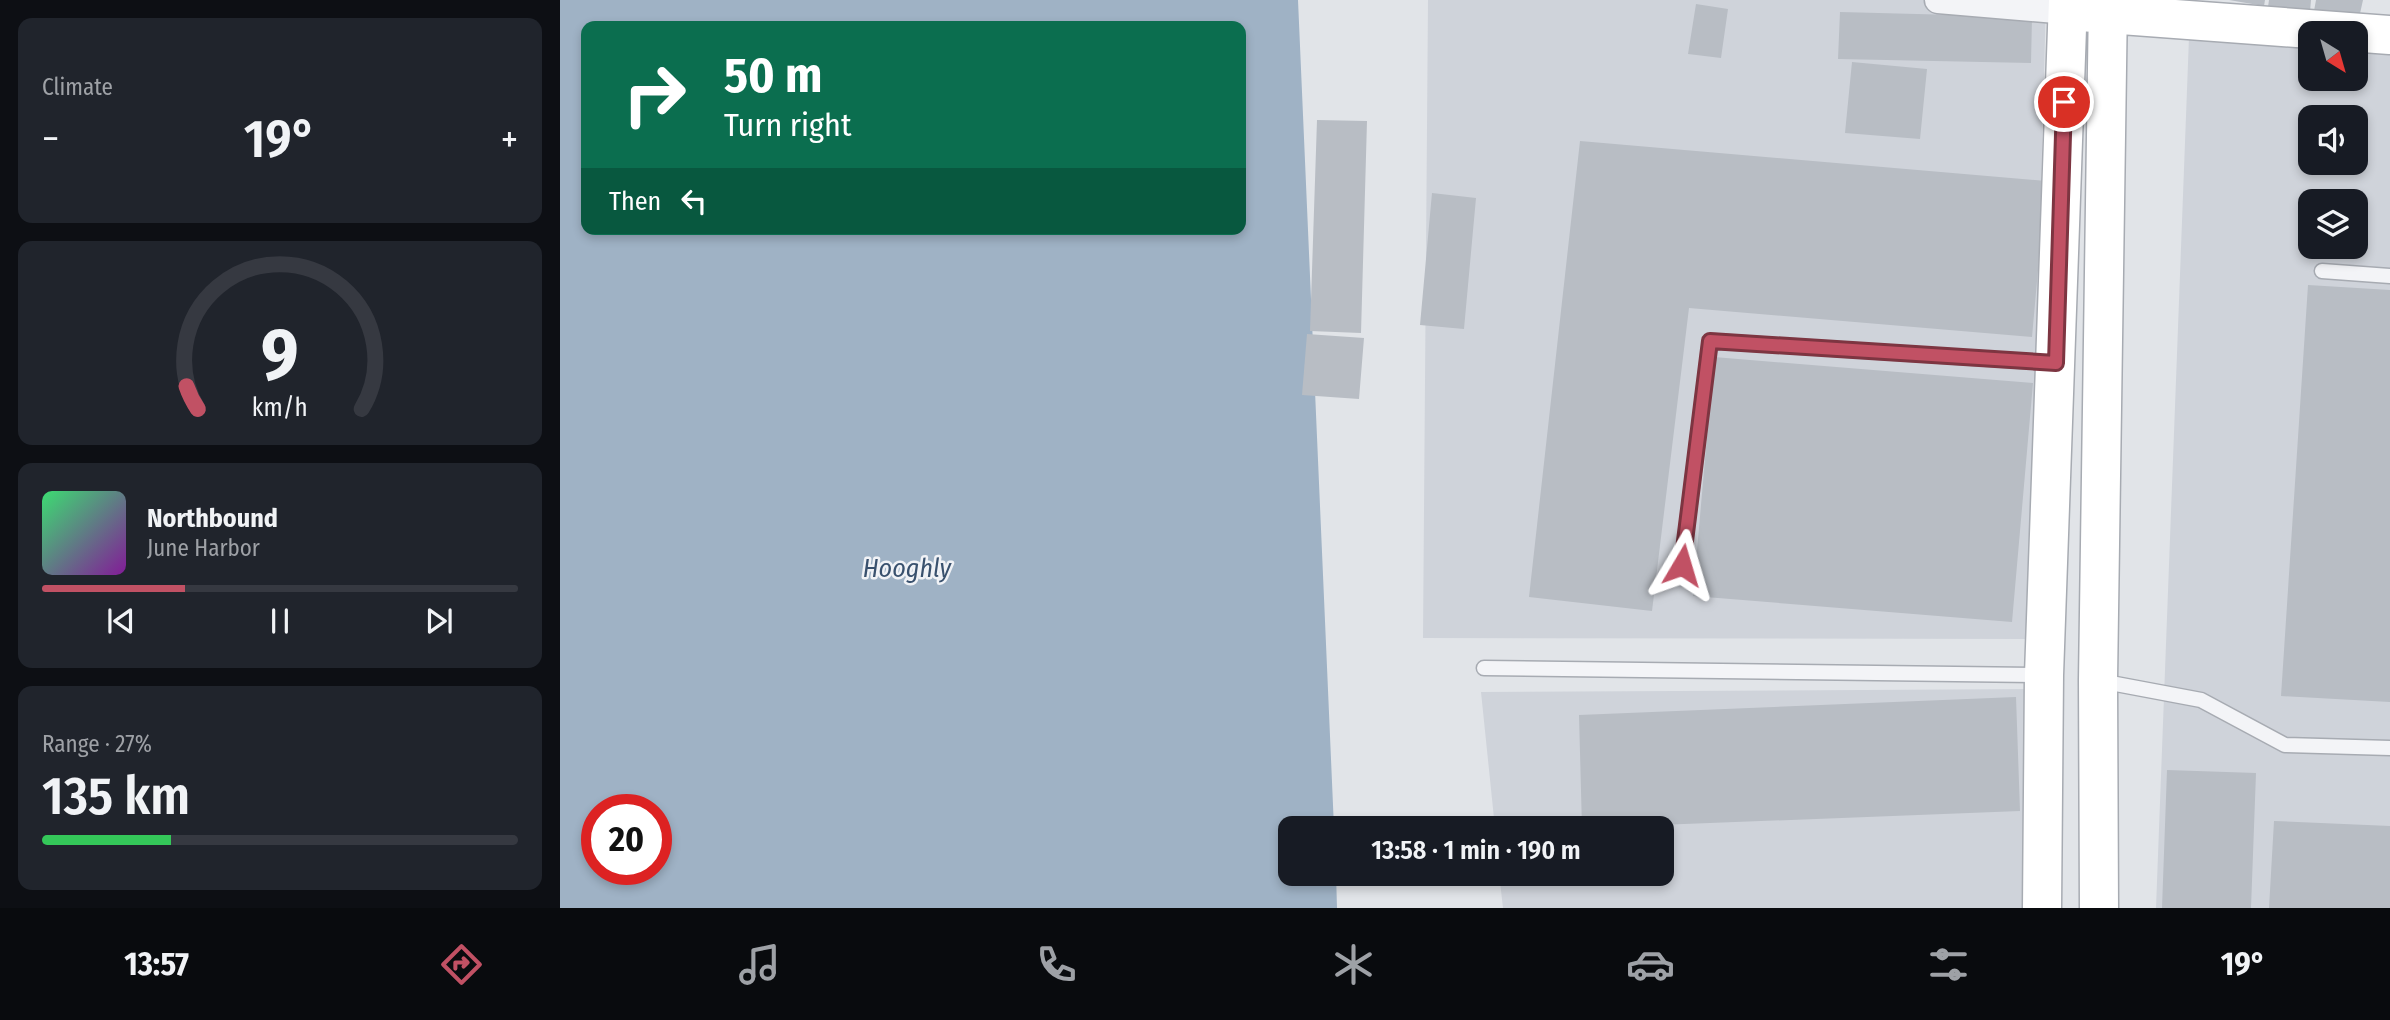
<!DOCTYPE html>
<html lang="en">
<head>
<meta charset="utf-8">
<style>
  body { margin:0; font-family:"Fira Sans Condensed",sans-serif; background:#20242c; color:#f1f3f6; height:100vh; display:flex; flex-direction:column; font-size:26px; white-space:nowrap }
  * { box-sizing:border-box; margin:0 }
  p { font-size:23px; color:#9ea1a6 }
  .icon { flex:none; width:38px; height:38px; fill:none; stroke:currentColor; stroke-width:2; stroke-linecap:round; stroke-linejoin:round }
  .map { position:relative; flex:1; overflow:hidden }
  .panel { display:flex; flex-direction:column; gap:18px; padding:18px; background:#0d0f14; width:560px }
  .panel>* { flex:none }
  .guide { position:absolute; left:21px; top:21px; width:665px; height:214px; border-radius:14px; box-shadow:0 4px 10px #0003; background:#0b6e4f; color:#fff; overflow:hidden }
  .needle { width:46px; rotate:143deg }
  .tools { position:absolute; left:1738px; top:21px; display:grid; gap:14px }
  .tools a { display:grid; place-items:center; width:70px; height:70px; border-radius:14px; background:#171b24; box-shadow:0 4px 10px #0003; font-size:35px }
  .speed { position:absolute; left:21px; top:794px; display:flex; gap:14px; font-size:35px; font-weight:700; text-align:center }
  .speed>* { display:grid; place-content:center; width:91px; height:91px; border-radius:50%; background:#171b24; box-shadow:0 4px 10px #0003; line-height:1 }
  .speed .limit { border:10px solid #d22; background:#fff; color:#111 }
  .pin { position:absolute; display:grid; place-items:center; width:60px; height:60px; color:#fff; margin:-30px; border:4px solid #fff; border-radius:50%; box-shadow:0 2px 7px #0007 }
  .me { position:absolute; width:77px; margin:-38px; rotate:7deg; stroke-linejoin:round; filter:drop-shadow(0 0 5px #0008) }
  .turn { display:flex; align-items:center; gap:24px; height:147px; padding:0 28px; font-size:32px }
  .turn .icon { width:91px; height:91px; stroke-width:2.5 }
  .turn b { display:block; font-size:49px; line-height:60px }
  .then { display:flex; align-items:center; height:66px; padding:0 28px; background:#0003; gap:14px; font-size:26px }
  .big { font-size:52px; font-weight:600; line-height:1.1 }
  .panel .card { flex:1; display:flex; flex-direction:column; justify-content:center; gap:10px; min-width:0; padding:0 24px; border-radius:14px; background:#20242c }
  .panel .dial { align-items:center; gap:0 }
  .dial svg { height:182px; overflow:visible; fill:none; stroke:#363941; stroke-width:7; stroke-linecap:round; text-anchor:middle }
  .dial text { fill:#f1f3f6; stroke:none }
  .song { display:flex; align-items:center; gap:21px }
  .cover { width:84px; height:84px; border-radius:10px; background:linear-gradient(135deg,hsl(140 70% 55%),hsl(290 70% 35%)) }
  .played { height:7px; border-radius:4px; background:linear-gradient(90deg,#c15164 30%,#363941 30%) }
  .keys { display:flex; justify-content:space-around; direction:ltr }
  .heat { display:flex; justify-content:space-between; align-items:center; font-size:38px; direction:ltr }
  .charge { height:10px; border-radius:5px; background:linear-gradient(90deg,#34c759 27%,#363941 0) }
  .trip { position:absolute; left:718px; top:816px; width:396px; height:70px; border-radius:14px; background:#171b24; box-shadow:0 4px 10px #0003; font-weight:600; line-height:70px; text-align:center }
  .tab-bar { display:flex; height:112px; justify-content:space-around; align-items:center; background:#090b0e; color:#9ea1a6 }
  .tab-bar .icon { width:49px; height:49px }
  .tab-bar .selected { color:#c15164 }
  .tab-bar b { font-size:32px; color:#f1f3f6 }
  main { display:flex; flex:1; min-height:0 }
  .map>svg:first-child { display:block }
  .built { fill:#cfd3da; fill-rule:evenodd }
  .water { fill:#9fb2c5; fill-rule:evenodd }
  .building { fill:#b8bdc4 }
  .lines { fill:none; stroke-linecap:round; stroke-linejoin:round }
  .service-casing { stroke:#a7abb2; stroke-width:17 }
  .minor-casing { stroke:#a7abb2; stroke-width:29 }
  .secondary-casing { stroke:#a7abb2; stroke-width:41 }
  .service { stroke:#f3f4f7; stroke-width:14 }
  .minor { stroke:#f3f4f7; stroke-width:26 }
  .secondary { stroke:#fff; stroke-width:38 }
  .route-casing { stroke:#7d3541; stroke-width:18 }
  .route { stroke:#c15164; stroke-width:12 }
  .labels { text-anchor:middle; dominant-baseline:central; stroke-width:5; stroke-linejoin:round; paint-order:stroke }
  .water-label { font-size:26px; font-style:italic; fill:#39516e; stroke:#f0f2f6 }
</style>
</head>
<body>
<main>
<section class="panel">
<div class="card"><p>Climate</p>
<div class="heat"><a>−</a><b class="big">19°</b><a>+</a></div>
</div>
<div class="card dial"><svg viewBox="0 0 100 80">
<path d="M14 69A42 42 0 1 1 86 69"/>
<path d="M14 69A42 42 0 0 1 9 59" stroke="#c15164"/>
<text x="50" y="56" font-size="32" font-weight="700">9</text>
<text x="50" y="72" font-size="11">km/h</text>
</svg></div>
<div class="card">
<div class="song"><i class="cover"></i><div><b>Northbound</b><p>June Harbor</p></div></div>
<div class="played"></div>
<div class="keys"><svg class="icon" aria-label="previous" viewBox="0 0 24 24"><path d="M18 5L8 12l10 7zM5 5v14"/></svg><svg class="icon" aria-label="pause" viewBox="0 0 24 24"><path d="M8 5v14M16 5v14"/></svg><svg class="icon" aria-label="next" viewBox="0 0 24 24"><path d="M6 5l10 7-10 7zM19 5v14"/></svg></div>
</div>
<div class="card"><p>Range · 27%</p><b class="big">135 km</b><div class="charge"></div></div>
</section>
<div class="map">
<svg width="1830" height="908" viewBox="0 0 1830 908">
  <rect width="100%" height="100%" fill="#e1e4e8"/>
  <path class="built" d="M868 0H1486L1469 639 863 638Z
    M1629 37 1750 43V79H1796V45L1830 47V908H1596ZM1750 117H1796V163H1750ZM1750 201H1796V247H1750Z
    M1485 689V908H943L939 873H1101V828H935L921 692Z"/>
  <path class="water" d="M0 0H738L774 828H730V873H776L777 908H0ZM26 26H681V229H26ZM37 810H96V870H37Z"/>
  <path class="building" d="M1669 0H1705L1704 6Z
    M1709 0H1751L1750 12 1708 7Z
    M1756 0H1803L1799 18 1754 11Z
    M1136 4 1168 9 1161 58 1128 54Z
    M1280 12 1472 17 1471 63 1278 59Z
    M1292 62 1367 69 1360 139 1285 133Z
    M757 120 807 121 801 333 750 331Z
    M1020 141 1486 181 1472 337 1129 308 1092 611 969 597Z
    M872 193 916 198 904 329 860 325Z
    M1748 285 1830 290V702L1721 696Z
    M747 334 804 338 799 399 742 395Z
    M1154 357 1473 383 1452 622 1133 596Z
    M1456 697 1460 811 1022 828 1019 715Z
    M1607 770 1696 773 1691 908H1602Z
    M1714 821 1830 826V908H1709Z"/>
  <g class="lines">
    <defs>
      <path id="service" d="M1762 271 1830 276
        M1122 565 1150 341 1494 363
        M924 668 1482 675
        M1540 681 1641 700 1725 745 1830 748"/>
      <path id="minor" d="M1378 0 1508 11"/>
      <path id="secondary" d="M1521 12 1830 35
        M1482 908 1484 675 1508 0
        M1539 908 1538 680 1548 0"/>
    </defs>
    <use href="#service" class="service-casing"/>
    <use href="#minor" class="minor-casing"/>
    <use href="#secondary" class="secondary-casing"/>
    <use href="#service" class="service"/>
    <use href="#minor" class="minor"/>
    <use href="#secondary" class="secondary"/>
  </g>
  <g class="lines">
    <defs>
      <path id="route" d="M1122 565 1150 341 1496 363 1504 102"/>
    </defs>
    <use href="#route" class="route-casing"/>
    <use href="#route" class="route"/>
  </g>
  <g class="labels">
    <g class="water-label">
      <text x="347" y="568">Hooghly</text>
    </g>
  </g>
</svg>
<div class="tools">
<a><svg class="needle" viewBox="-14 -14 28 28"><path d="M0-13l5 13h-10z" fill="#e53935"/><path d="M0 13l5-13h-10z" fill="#9ea1a6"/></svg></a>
<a><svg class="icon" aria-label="sound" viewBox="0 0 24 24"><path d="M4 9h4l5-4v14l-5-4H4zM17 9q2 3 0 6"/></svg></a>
<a><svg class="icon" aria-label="layers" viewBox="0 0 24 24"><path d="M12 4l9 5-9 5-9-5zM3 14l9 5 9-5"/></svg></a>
</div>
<div class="speed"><div class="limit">20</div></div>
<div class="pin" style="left:1504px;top:102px;background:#d93025"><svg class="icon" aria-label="arrive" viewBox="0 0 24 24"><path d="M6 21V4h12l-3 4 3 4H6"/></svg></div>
<svg class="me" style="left:1122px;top:565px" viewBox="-20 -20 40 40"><path d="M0-17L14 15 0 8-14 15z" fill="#c15164" stroke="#fff" stroke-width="4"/></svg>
<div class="trip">13:58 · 1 min · 190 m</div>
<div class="guide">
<div class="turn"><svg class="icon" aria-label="right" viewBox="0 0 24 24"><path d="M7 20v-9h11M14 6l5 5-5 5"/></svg><div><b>50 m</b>Turn right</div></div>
<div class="then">Then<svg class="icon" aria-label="left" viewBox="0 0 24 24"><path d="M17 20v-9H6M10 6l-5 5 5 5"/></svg></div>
</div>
</div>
</main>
<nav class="tab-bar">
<b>13:57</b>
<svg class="icon selected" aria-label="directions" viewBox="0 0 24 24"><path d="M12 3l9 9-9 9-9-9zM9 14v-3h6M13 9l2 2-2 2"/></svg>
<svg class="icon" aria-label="music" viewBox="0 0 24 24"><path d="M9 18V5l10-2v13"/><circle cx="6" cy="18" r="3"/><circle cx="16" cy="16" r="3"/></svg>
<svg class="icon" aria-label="phone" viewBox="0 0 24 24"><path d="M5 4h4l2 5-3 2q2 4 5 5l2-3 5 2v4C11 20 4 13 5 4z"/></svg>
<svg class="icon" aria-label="climate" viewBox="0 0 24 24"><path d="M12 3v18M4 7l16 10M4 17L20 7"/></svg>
<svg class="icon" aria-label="car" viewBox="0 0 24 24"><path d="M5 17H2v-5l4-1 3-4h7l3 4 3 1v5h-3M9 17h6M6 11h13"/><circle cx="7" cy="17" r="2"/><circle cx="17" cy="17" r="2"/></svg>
<svg class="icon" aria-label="filters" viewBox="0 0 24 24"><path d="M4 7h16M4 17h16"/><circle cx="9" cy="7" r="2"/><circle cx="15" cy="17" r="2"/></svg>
<b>19°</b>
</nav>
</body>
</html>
